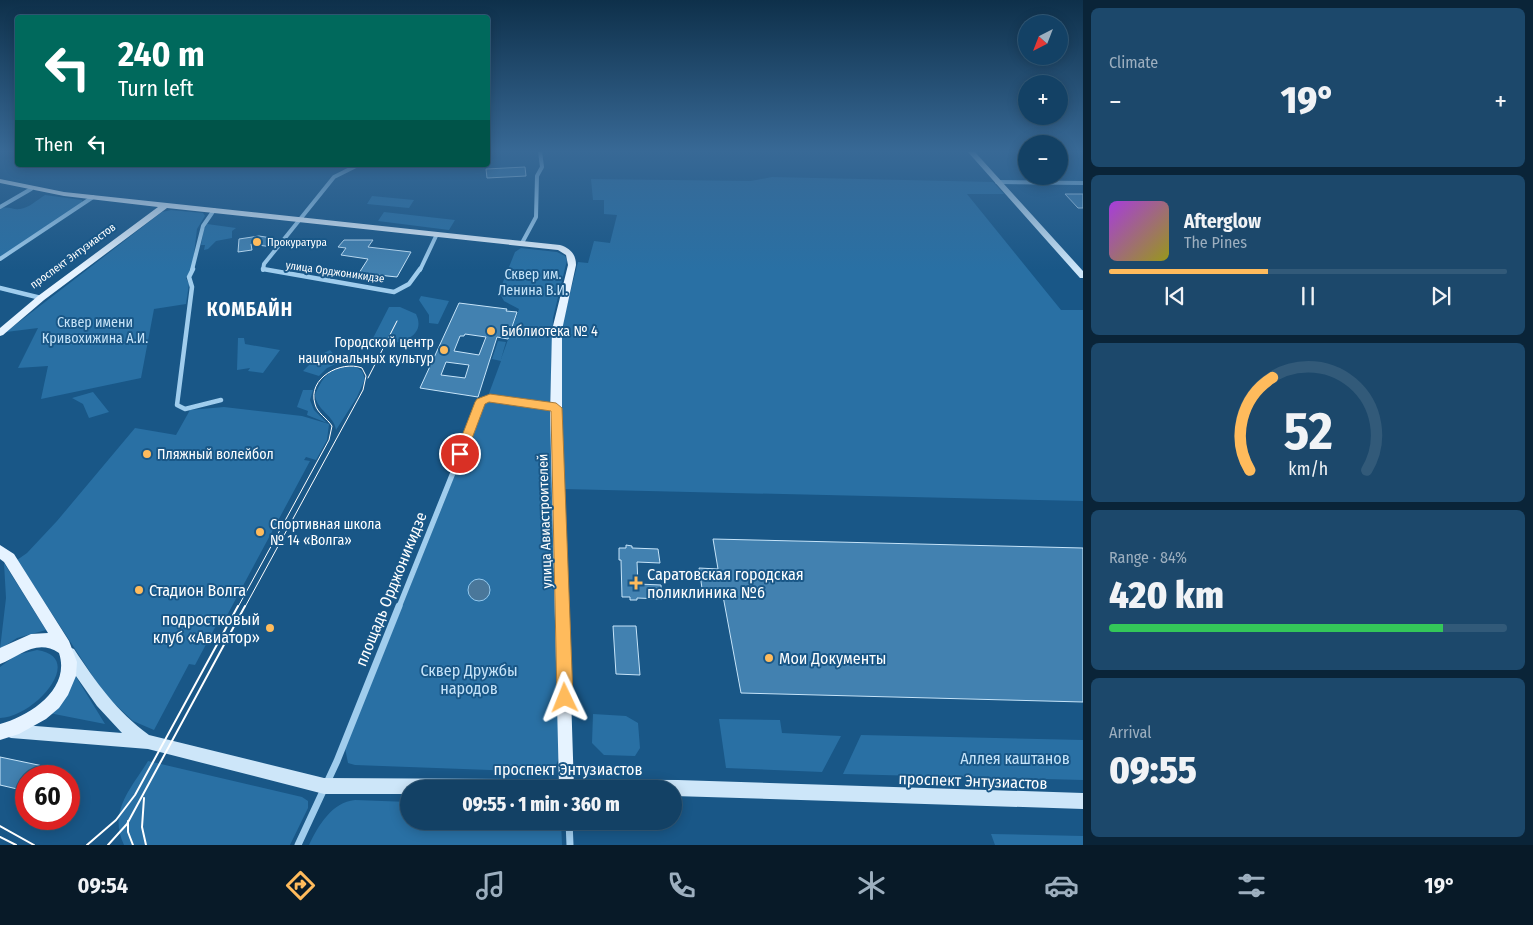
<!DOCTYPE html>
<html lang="en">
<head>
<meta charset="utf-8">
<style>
  body { margin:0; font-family:"Fira Sans Condensed",sans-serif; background:#1c486b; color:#f1f3f6; height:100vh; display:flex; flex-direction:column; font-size:19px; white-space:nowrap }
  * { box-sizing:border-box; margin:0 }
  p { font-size:16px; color:#9dafbf }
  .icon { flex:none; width:28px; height:28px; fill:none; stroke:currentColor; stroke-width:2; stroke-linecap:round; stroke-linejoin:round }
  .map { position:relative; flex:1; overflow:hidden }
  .details { display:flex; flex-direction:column; gap:8px; padding:8px; background:#0a2438; width:450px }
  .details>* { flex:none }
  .banner { position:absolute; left:15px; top:15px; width:475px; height:152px; border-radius:5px; box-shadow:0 2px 12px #0003,0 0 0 1px #325a79; background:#00695c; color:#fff; overflow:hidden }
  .needle { width:32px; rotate:222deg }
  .buttons { position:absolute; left:1018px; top:15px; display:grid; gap:10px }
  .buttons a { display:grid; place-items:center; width:50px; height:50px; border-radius:50%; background:#134165; box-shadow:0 2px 12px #0003,0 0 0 1px #325a79; font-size:25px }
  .speed { position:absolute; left:15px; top:765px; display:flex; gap:10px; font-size:25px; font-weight:700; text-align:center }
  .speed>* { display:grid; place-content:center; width:65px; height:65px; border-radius:50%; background:#134165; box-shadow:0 2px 12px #0003,0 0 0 1px #325a79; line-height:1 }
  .speed .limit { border:8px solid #d22; background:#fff; color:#111 }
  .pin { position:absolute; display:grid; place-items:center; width:42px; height:42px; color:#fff; margin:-21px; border:2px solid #fff; border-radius:50%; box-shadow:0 1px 5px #0007 }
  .me { position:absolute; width:55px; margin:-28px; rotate:358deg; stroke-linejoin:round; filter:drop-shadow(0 0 4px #0008) }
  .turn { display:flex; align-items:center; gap:18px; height:105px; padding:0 20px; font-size:22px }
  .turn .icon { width:65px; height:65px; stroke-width:2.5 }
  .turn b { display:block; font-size:35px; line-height:42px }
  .then { display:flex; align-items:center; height:48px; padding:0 20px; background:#0003; gap:10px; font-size:19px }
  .big { font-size:38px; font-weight:800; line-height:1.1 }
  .details .widget { flex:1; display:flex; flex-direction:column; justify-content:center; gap:8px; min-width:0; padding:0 18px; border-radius:8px; background:#1c486b }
  .details .dial { align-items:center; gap:0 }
  .dial svg { height:130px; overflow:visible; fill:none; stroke:#325a79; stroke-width:7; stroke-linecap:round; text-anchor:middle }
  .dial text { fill:#f1f3f6; stroke:none }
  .song { display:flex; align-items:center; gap:15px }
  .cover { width:60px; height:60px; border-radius:8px; background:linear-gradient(135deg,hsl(280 70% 55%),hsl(60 70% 35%)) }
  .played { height:5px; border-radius:2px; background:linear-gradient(90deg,#ffbb5c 40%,#325a79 40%) }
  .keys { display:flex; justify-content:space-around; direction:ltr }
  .heat { display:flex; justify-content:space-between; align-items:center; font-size:28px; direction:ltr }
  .charge { height:8px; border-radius:4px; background:linear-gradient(90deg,#34c759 84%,#325a79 0) }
  .trip { position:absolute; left:400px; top:780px; width:282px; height:50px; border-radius:25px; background:#134165; box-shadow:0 2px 12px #0003,0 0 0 1px #325a79; font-weight:800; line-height:50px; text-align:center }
  .dock { display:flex; height:80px; justify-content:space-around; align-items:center; background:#081a28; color:#9dafbf }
  .dock .icon { width:35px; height:35px }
  .dock .active { color:#ffbb5c }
  .dock b { font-size:22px; color:#f1f3f6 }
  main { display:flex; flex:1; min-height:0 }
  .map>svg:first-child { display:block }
  .green { fill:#2970a4 }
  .water { fill:#4a779a; stroke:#93c9ef }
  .building { fill:#4281b0; stroke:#c6e4f9; fill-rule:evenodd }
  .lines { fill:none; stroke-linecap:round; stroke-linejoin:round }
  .street-far3 { stroke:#a0cded; stroke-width:4 }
  .street-far2 { stroke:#a0cded; stroke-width:4.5 }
  .street-far1 { stroke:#a0cded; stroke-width:5.5 }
  .street { stroke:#a0cded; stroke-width:7 }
  .secondary { fill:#cde6f9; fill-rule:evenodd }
  .primary { fill:#e6f3ff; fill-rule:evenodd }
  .tram-far1 { stroke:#fff; stroke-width:1 }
  .tram { stroke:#fff; stroke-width:2 }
  .route { fill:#ffbb5c; stroke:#a67a3c }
  .poi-dot { fill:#ffbb5c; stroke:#195787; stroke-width:2 }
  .labels { text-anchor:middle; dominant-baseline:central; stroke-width:4; stroke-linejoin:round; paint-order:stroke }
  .far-poi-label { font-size:11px; fill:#fff; stroke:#195787; text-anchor:start }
  .far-street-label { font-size:11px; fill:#fff; stroke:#195787 }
  .park-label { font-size:14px; fill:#c6e4f9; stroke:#195787 }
  .poi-label { font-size:14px; fill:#fff; stroke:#195787; text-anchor:start }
  .street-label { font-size:14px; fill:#fff; stroke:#195787 }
  .near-poi-label { font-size:16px; fill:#fff; stroke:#195787; text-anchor:start }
  .near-street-label { font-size:16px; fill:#fff; stroke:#195787 }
  .near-park-label { font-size:16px; fill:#c6e4f9; stroke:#195787 }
  .district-label { font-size:19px; font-weight:bold; letter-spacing:1px; fill:#fff; stroke:#195787 }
</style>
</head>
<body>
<main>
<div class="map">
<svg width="1083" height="845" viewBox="0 0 1083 845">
  <rect width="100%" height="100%" fill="#195787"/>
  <path class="green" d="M772 177 993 182 1004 194H967L1061 310H1083V501L563 489 561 329 578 262 588 263 594 241 610 243 617 215 604 214V200H593L591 179 751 181Z
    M45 195 82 200V203L0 257V209C7 205 12 210 20 209 29 208 37 200 45 195Z
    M372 196 414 200 409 208 367 204Z
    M171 210 203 213 205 216 197 229 192 271 186 278 189 284 186 304 154 309 141 378 41 399 48 366 18 368 38 328 6 332 162 212Z
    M384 212 455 220 449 230 378 221Z
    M207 224 236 228 232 231V238L216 241 208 249 204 250 205 245H201L204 229Z
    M521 248 557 252 565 256 567 260 553 318 550 404 488 396 501 361 492 359 498 341 506 342 501 359 519 309 504 301 499 292 515 252Z
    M421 296 449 301 438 324 429 323V315L419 300Z
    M389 307H400L416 314C429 341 388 347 371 342Z
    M238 338H244L245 344 280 350 263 373 248 371 250 368 237 370Z
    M330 350 340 362 327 368 319 376 303 371 318 356Z
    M346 366 356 367 362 371 365 379 357 397 336 430C334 415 317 411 315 395 321 380 329 368 346 366Z
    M303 390H313L310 400 314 410 327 423 307 415 308 411 297 407Z
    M93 392 109 412 89 418 83 404 72 398Z
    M492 400 545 408 551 410 559 758 555 767 546 772 355 765 348 763 345 748 484 403Z
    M224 407 302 416 329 424 327 440 316 460 306 457 304 460 310 461 224 621 219 620 195 665 189 664 154 730 133 721 105 695 17 560 27 553 57 521 135 428 176 435 190 410Z
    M4 563 46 630 17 638 0 649 6 598Z
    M37 650C87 657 35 717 0 718V667L16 655Z
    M75 675 105 724 49 713Z
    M593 714 626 716 638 723 640 748 635 756 604 755 592 743Z
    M719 719 780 720 782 733 841 736 822 772 726 768Z
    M861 735 1083 740V780L843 774Z
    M148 761 302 797 308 801V808L290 845H124C108 811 131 789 148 761Z
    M355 800 409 802V821H561L562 845H309C318 826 332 802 355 800Z
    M991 834 1083 836V845H995Z"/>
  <path class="water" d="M468 590a11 11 0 1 1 22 0a11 11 0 1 1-22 0Z"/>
  <path class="building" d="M525 167 526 176 487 178 486 169Z
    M1065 194H1083V208H1078Z
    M259 236 278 239 272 247 251 244 252 250 238 252 239 239Z
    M344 240H373L368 247 411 252 397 277 359 273 368 259 341 255 346 248 338 247Z
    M459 303 507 309 506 311 517 312 508 339 497 337 478 397 420 388ZM465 334 486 337 479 355 454 351 460 336H464ZM446 362 469 365 465 378 441 375Z
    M713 539 1083 548V702L741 693 723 596 703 595 699 568 718 569Z
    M626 545 632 546V548L658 549 660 563 637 562 638 584 661 585 662 599 637 598V600H630V597H622L621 560H619V548H626Z
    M613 626H636L640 675 616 674Z
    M0 757 43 766 36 776H26V791L0 785Z"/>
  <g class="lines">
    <path class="street-far3" d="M997 182 1083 183
      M0 207 31 189
      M522 243 536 217 537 176 542 167 540 151
      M0 259 93 197
      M192 270 203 226 214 210
      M263 270 264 264 334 177 358 165
      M420 270 437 234"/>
    <path class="street-far2" d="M193 269 189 277 192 287 177 405 185 409 221 400
      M263 269 394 292 409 284 420 269
      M0 288 41 298
      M474 419 481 402 489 398 556 408"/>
    <path class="street-far1" d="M399 607 475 418"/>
    <path class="street" d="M569 821 570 845
      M298 845 337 761 399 606"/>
    <path class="secondary" d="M967 151H974L1083 271V278H1080Z
      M69 647 74 649C96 682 117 712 149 735L324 778 678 780 1083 793V809L674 796V789H409V794H324L148 749 11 738 6 736 4 731 6 726 11 724 122 733 97 706 64 659 62 654 64 649Z"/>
    <path class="primary" d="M0 179 64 192 560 245C570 248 576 254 576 265L562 330V414L574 789H560L559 786 550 414 552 330 568 265 566 255 558 250 167 208 44 300 3 335 0 336V328L38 296 158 207 64 196 0 183Z
      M0 545 14 554 69 641 77 662 76 676 68 695 59 708 46 719 19 734 0 740V724C30 716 71 689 59 653 37 638 20 656 0 664V648L2 647 31 634 48 633 4 562 0 559Z"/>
    <path class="tram-far1" d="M368 378 397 321
      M238 607 329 440 332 426C327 418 317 413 315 404 307 378 341 360 362 368L366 376 363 390 245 607"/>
    <path class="tram" d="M144 798 142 827 146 845
      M128 821V832L133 845
      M0 826 34 845
      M0 837 16 845
      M87 845 116 820 135 795 238 606
      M108 845 127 824 245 606"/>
  </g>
  <linearGradient id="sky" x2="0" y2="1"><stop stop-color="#0e304a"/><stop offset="0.56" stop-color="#386996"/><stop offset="1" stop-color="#386996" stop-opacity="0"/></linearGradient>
  <rect width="1083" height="270" fill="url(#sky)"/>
  <path class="route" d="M490 394 556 403 562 408 573 698 570 704 565 706 559 704 557 698 551 411 489 402 485 404 465 457H456L455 454 475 402 477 399Z"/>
  <g class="poi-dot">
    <circle cx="257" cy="242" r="5"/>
    <circle cx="491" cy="331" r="5"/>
    <circle cx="444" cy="350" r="5"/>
    <circle cx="147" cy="454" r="5"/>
    <circle cx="260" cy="532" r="5"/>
    <path d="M633.5 575.5h5v5h5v5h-5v5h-5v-5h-5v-5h5z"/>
    <circle cx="139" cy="590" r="5"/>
    <circle cx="270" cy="628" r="5"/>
    <circle cx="769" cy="658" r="5"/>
  </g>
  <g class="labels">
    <g class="far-poi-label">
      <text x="267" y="242">Прокуратура</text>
    </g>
    <g class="far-street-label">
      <text transform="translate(73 256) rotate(-36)">проспект Энтузиастов</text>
      <text transform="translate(335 272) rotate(8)">улица Орджоникидзе</text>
    </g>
    <g class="park-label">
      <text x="533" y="274">Сквер им.<tspan x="533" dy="16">Ленина В.И.</tspan></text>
      <text x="95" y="322">Сквер имени<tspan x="95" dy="16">Кривохижина А.И.</tspan></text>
    </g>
    <g class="poi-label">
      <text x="501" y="331">Библиотека № 4</text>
      <text x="434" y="342" text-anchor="end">Городской центр<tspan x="434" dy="16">национальных культур</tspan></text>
      <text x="157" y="454">Пляжный волейбол</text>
      <text x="270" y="524">Спортивная школа<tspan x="270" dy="16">№ 14 «Волга»</tspan></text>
    </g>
    <g class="street-label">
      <text transform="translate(545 521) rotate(-92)">улица Авиастроителей</text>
    </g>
    <g class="near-poi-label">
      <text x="647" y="574">Саратовская городская<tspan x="647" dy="18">поликлиника №6</tspan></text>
      <text x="149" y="590">Стадион Волга</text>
      <text x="260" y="619" text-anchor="end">подростковый<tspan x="260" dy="18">клуб «Авиатор»</tspan></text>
      <text x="779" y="658">Мои Документы</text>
    </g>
    <g class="near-street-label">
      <text transform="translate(391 589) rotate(-68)">площадь Орджоникидзе</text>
      <text x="568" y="769">проспект Энтузиастов</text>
      <text transform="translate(973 781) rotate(2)">проспект Энтузиастов</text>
    </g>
    <g class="near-park-label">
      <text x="469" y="670">Сквер Дружбы<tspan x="469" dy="18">народов</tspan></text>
      <text x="1015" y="758">Аллея каштанов</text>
    </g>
    <g class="district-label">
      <text x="250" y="309">КОМБАЙН</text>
    </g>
  </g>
</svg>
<div class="buttons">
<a><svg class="needle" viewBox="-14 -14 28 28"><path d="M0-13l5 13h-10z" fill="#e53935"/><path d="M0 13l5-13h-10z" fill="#9dafbf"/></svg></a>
<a>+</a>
<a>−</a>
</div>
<div class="speed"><div class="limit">60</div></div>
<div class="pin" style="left:460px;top:454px;background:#d93025"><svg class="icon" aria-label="arrive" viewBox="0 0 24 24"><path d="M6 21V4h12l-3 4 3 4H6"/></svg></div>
<svg class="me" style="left:565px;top:698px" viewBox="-20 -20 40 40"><path d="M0-17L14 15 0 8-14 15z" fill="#ffbb5c" stroke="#fff" stroke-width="4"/></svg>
<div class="trip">09:55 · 1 min · 360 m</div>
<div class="banner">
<div class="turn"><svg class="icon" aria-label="left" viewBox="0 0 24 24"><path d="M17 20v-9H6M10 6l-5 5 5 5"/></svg><div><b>240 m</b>Turn left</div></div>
<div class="then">Then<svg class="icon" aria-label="left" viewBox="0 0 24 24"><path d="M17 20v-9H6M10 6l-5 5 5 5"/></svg></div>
</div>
</div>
<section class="details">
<div class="widget"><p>Climate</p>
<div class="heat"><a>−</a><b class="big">19°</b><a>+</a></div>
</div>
<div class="widget">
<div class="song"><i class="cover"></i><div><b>Afterglow</b><p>The Pines</p></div></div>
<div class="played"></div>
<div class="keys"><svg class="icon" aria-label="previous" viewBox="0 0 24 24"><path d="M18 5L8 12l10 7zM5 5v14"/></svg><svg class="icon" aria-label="pause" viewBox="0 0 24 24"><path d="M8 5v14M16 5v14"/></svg><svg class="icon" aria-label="next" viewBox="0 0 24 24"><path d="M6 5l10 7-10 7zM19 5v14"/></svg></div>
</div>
<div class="widget dial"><svg viewBox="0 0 100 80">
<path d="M14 69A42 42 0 1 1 86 69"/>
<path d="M14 69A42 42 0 0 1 28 12" stroke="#ffbb5c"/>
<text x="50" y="56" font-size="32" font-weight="700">52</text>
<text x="50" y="72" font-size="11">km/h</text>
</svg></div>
<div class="widget"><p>Range · 84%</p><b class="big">420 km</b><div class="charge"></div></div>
<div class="widget"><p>Arrival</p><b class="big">09:55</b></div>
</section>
</main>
<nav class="dock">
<b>09:54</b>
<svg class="icon active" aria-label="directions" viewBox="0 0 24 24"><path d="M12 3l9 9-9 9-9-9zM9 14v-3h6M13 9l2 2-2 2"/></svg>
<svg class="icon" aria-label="music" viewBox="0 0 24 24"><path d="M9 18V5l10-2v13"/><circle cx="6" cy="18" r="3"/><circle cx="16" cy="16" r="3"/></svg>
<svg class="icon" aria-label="phone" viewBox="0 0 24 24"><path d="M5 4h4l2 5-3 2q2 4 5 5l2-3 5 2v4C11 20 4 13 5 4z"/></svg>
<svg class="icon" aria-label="climate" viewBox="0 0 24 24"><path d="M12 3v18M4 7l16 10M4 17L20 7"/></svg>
<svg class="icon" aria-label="car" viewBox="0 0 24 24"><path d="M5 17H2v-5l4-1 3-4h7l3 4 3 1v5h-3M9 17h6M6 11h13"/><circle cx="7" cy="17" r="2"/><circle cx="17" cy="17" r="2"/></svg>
<svg class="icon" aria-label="filters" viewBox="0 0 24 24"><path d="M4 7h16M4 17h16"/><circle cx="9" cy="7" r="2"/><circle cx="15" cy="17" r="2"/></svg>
<b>19°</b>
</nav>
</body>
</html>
